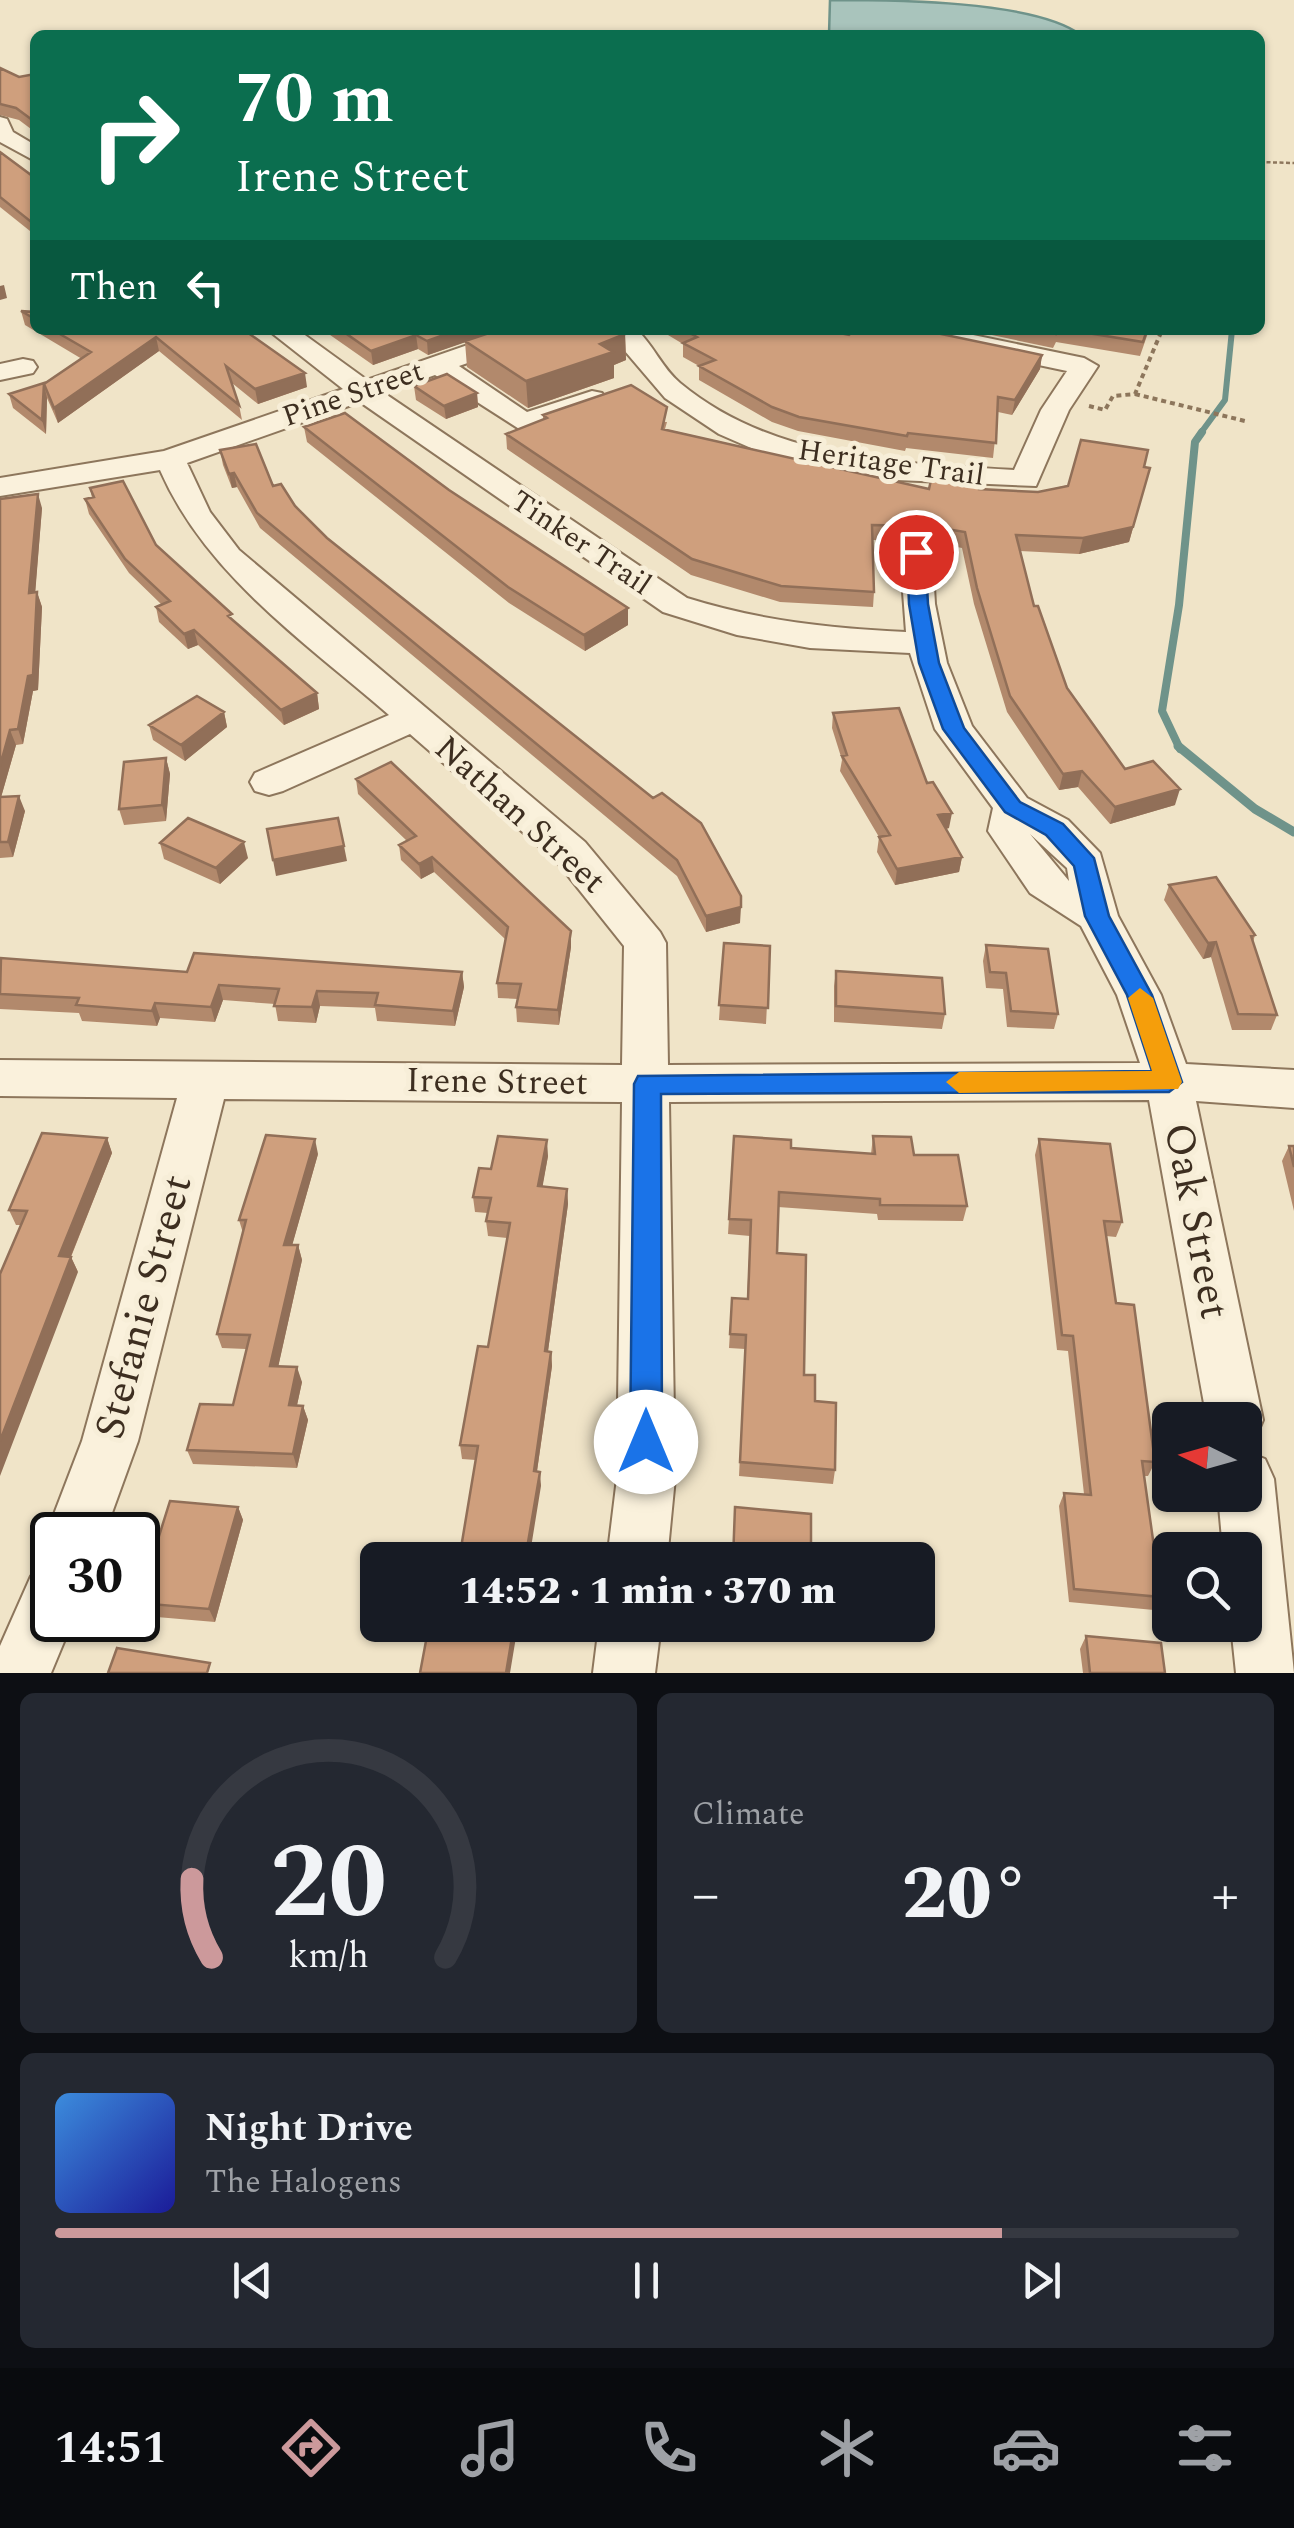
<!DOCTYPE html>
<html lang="en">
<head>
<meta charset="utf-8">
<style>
  body { margin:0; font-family:Spectral,serif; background:#242831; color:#f1f3f6; height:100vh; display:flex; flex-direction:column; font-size:38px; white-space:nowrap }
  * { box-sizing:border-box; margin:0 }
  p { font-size:32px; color:#9ea1a6 }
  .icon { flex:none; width:55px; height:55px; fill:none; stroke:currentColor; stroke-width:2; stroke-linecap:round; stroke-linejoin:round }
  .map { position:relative; height:1673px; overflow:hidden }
  .sheet { display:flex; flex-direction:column; gap:20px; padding:20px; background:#0d0f14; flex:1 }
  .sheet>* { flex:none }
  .top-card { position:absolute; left:30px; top:30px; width:1235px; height:305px; border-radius:15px; box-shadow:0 2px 8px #0004; background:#0b6e4f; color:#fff; overflow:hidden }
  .needle { width:65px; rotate:275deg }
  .fabs { position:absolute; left:1152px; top:1402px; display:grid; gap:20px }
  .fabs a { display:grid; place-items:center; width:110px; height:110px; border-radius:15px; background:#171b24; box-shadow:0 2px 8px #0004; font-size:50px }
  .speed { position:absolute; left:30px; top:1512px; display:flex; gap:20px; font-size:50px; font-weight:700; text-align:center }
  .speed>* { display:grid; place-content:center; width:130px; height:130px; border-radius:50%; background:#171b24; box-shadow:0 2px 8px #0004; line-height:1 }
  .speed .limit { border:5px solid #111; border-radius:15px; background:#fff; color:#111 }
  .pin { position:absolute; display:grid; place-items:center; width:85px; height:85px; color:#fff; margin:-42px; border:5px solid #fff; border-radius:50%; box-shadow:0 2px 10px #0007 }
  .me { position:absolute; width:110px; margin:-55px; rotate:0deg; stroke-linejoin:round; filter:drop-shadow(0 0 8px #0008) }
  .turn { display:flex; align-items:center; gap:35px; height:210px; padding:0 40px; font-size:45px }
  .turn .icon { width:130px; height:130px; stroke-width:2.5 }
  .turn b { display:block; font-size:70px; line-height:85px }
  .then { display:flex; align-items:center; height:95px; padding:0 40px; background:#0003; gap:20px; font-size:38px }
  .big { font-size:75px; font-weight:800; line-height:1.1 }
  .sheet .tile { flex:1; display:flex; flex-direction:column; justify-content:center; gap:15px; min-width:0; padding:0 35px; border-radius:15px; background:#242831 }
  .sheet .dial { align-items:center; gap:0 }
  .dial svg { height:260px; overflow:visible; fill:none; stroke:#363941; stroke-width:7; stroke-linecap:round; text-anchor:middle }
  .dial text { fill:#f1f3f6; stroke:none }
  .song { display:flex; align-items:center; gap:30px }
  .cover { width:120px; height:120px; border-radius:15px; background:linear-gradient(135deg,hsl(210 70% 55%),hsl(240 70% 35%)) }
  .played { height:10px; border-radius:5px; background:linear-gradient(90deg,#cc999b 80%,#363941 80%) }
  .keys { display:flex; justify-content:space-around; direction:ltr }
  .heat { display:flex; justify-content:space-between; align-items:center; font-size:55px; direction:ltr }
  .sheet .tiles { flex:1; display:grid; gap:20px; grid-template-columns:1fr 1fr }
  .tile:last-child { grid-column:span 2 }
  .trip { position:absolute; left:360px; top:1542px; width:575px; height:100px; border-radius:15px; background:#171b24; box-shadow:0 2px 8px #0004; font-weight:800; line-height:100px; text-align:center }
  .menu { display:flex; height:160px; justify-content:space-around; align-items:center; background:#090b0e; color:#9ea1a6 }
  .menu .icon { width:70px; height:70px }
  .menu .current { color:#cc999b }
  .menu b { font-size:45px; color:#f1f3f6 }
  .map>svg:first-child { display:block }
  .water { fill:#a9c4bc; stroke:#6f938a; stroke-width:2.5 }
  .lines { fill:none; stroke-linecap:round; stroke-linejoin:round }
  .stream-far2 { stroke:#6f938a; stroke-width:6 }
  .stream-far1 { stroke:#6f938a; stroke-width:8 }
  .stream { stroke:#6f938a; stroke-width:9 }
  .minor-casing { stroke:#8d765c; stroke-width:4 }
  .path-far1 { stroke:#8d765c; stroke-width:2.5; stroke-dasharray:4 2.5; stroke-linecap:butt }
  .path { stroke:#8d765c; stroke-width:4; stroke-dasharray:5 4; stroke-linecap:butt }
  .minor { fill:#faf1dc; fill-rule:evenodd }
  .wall { fill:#b2896c }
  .shaded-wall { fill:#916f58 }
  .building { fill:#cf9f7d; stroke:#916f58; stroke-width:2.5 }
  .route { fill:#1a73e8; stroke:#114b97; stroke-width:2.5 }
  .slow { fill:#f59e0b }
  .labels { text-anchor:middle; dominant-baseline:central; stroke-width:10; stroke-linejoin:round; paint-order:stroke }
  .far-street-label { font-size:30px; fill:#3d2e20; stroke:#f7eed8 }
  .street-label { font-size:35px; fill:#3d2e20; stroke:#f7eed8 }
  .near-street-label { font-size:42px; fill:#3d2e20; stroke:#f7eed8 }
</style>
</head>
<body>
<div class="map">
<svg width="1294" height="1673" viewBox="0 0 1294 1673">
  <rect width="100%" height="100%" fill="#f0e4c8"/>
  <path class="water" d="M830 0C891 0 1034 0 1081 35H829Z"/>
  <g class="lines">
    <path class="stream-far2" d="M1200 434 1225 400 1232 330"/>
    <path class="stream-far1" d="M1180 749 1162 711 1179 605 1195 442 1202 432"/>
    <path class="stream" d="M1178 746 1255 809 1294 832"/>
    <defs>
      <path id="minor" d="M0 117 7 119 13 132 35 145V161L0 142Z
        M268 330H298L367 380 511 330H549L545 336 459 366 527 412 592 391 602 393 606 399 602 405 524 432 435 375 384 393 687 598C760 621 829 628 906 632L900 552 905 545H927L932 552 935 604 947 663 972 726 1027 798 1068 820 1100 853 1118 916 1161 995 1186 1064 1294 1070V1108L1196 1101 1263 1420 1255 1439 1245 1442V1420H1207L1149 1100 669 1102 675 1478 667 1560H607L617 1478 622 1102 224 1099 138 1441 104 1535H52V1552L46 1535 82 1441 177 1098 0 1096V1060L622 1065 624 946 557 862 410 734 283 791 269 795 255 791 250 782 255 773 389 715C304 641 206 575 160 470L0 496V478L164 451 343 389ZM360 402 663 612 737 635 810 648 910 653 935 729 993 808 988 831 1030 893 1081 926 1117 995 1140 1063 668 1065 666 943 660 932 585 842 239 550 210 512 187 463ZM1030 834 1067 868 1069 881Z
        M607 330H637C654 346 662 368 680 383 774 461 899 463 1014 470L1041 410 1067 371 910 338 897 330H949L1084 358 1098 366 1069 410 1036 486 897 480 810 465 758 451 719 434 665 398Z
        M23 359 33 361 37 367 33 373 0 380V364Z
        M1245 1451 1265 1459 1274 1479 1294 1673H1236L1231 1625H1245V1550H1223L1218 1495H1245Z
        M52 1567V1620H73L51 1673H0V1646L31 1576Z
        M599 1625H661L655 1673H593Z"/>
    </defs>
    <use href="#minor" class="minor-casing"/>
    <path class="path-far1" d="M1260 162 1294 163"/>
    <path class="path" d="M1135 394 1245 421
      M1089 406 1105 410 1113 396 1135 394 1162 330"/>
    <use href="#minor" class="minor"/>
  </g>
  <path class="wall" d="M0 68 19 77 35 74V132L19 120 0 115Z
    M0 152 35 178V235L0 207Z
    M21 311 35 312V330H244L307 387 258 404 232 383 239 405 242 420 159 351 58 423 47 398 46 434 13 408 9 394 44 384 82 359 25 325Z
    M323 330H618L625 334 626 360 614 365V378L528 408 467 367 465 342 428 355 418 349 373 365Z
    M663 330H825L849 335 1042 355 1040 369 1012 415 998 412 993 458 906 448 905 451 798 431 772 422 699 380V366L683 357V344L663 332Z
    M968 330H1149L1140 356 1056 342 1053 348Z
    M414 386 477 393 478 407 446 419 416 400Z
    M543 415 667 422 665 429 929 489 1038 492 1144 467 1150 468 1129 542 1079 554 1020 551 1034 606 1067 688 1125 769 1175 805 1110 824 1078 787 1059 790 1007 712 974 604 962 548 927 541 872 540 874 592 873 607 780 602 691 575 507 449 506 434 543 419Z
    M304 427 628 625 585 651 509 603 307 442Z
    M220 450 273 486 327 538 653 798 740 923 706 932 677 876 260 528 237 487 232 488 223 465Z
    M90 488 156 545 233 621 317 693 319 709 284 725 198 645 188 649 159 622 156 607 161 604 129 573 89 514 85 499 92 498Z
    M0 499 42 508 35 592H37L42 607 38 690 33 691 23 744 16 745 1 797 25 811 13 857 0 858Z
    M224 712 227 727 185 761 153 740 149 725Z
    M833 713 927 783 949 828 946 829 962 857 959 872 895 885 877 852 879 837 840 771 842 760 832 728Z
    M166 758 170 774 166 821 124 825 119 809Z
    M356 779 571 947 559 1025 517 1022 516 1007 518 999 498 998 497 983 505 939 434 872 421 879 401 860 399 845 407 841 358 794Z
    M160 843 248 858 220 884 164 859Z
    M1169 885 1255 935 1253 942 1277 1015 1271 1030H1232L1211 957 1203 959 1164 900Z
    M724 943 770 946 766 1024 719 1020Z
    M986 945 1058 1014 1054 1029 1007 1027 1003 989 986 988 983 961Z
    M0 960 187 972H462L464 987 455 1026 377 1021 375 1008 320 1006 316 1023 278 1021 275 1004 223 1000 215 1022 160 1018 157 1026 82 1021 79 1013 0 1009Z
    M836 971 945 1014 942 1029 834 1022V986Z
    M734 1136 791 1148 871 1154 873 1136 914 1155 967 1206 963 1221 878 1220 877 1214 778 1207 777 1253 804 1375 815 1401 835 1470 833 1484 739 1476 745 1349 729 1348 732 1298 747 1299 750 1236 728 1234Z
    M107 1138 112 1153 71 1257 78 1272 21 1225H16L9 1210Z
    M1039 1139 1122 1222 1116 1237 1106 1236 1116 1303 1155 1462 1148 1476H1144L1161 1597 1154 1610 1069 1602 1059 1506 1064 1493 1084 1494 1068 1351 1057 1350 1035 1155Z
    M1289 1146H1294V1211L1282 1161Z
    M318 1154 292 1245H298L302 1260 278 1367 302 1382 297 1405 303 1406 308 1420 297 1468 193 1464 187 1450 233 1405 246 1349 222 1348 217 1334 243 1233 239 1220Z
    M548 1156 542 1187 567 1189 568 1204 548 1351 551 1352 552 1366 537 1471 541 1486 476 1460 462 1459 460 1445 488 1347 507 1238 488 1236 486 1221 488 1213 475 1212 473 1197 491 1169Z
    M238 1507 243 1520 215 1622 145 1616 138 1603Z
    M742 1625H809L808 1631Z
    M1086 1636 1165 1673H1083L1080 1649Z"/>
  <path class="shaded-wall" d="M4 285 7 298 0 300V286Z
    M458 330H498V331L428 355 427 341Z
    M625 334 626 360 614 365V378L528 408 526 381 600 344Z
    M416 335 418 349 373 365 371 351Z
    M156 337 159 351 58 423 54 408Z
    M1042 355 1040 369 1012 415 1015 400Z
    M305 373 307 387 258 404 255 389Z
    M44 384 47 398 46 434 42 420Z
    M477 393 478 407 446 419 444 406Z
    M1150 468 1129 542 1079 554 1083 538Z
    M234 473 237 487 232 488 229 474Z
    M38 494 42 508 34 608 29 593Z
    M37 592 42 607 38 690 33 691 23 744 18 729Z
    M628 608V625L585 651 584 635Z
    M194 630 198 645 188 649 184 634Z
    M317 693 319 709 284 725 281 710Z
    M224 712 227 727 185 761 181 745Z
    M10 730 16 745 0 801V766Z
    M166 758 170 774 166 821 162 805Z
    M1082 771 1078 787 1059 790 1063 774Z
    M1180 789 1175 805 1110 824 1115 807Z
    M19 796 25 811 13 857 8 842Z
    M952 813 949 828 935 831 938 815Z
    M244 842 248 858 220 884 216 868Z
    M344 846 347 861 276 876 273 860Z
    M432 857 434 872 421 879 419 864Z
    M962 857 959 872 895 885 897 869Z
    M741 907 740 923 706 932V916Z
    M571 931V947L559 1025 558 1010Z
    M1216 942 1211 957 1203 959 1208 943Z
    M462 972 464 987 455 1026 453 1011Z
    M219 985 223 1000 215 1022 211 1007Z
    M317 991 320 1006 316 1023 312 1007Z
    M155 1003 160 1018 157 1026 152 1011Z
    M107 1138 112 1153 65 1271 59 1256Z
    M315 1139 318 1154 288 1260 284 1245Z
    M547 1140 548 1156 540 1201 538 1186Z
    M567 1189 568 1204 546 1366 545 1351Z
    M298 1245 302 1260 275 1381 270 1366Z
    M71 1257 78 1272 0 1476V1441Z
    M551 1352 552 1366 535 1485 534 1471Z
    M297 1367 302 1382 294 1419 289 1405Z
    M303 1406 308 1420 297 1468 293 1454Z
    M540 1472 541 1486 529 1560H525Z
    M238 1507 243 1520 215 1622 209 1609Z
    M514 1625H518L510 1673H506Z"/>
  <path class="building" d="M0 68 19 77 35 74V122L16 108 0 104Z
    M0 152 35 178V225L0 197Z
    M21 311 35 312V319Z
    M53 330H244L305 373 255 389 226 366 239 405 156 337 54 408 44 384 91 352Z
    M341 330H458L427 341 416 335 371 351Z
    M498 330H618L625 334 600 344 613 352 526 381 465 341Z
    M684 330H825L849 335 854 330H922L1042 355 1015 400 998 397 996 443 908 433 907 436 799 417 772 407 699 366 715 360 683 343 697 337Z
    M1038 330H1058L1056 334Z
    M1069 330H1147L1143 342Z
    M447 374 477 393 444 406 414 386Z
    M44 383 42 420 9 394Z
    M631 385 667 407 662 429 929 489 931 480 979 485V489L1038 492 1068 486 1081 440 1148 450 1144 467 1150 468 1133 527 1083 538 1016 535 1034 606H1038L1067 688 1125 769 1153 761 1180 789 1115 807 1082 771 1063 774 1010 696 977 588 965 532 929 526 872 525 874 592 781 586 692 559 506 434 547 418 543 415Z
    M345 413 449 490 628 608 584 635 508 587 304 427Z
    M256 444 273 486 281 484 295 506 327 538 653 798 662 793 701 823 741 896V907L706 916 677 860 257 513 234 473 229 474 220 450Z
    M123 481 156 545 232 614 228 616 317 693 281 710 194 630 184 634 156 607 170 601 125 559 85 499 94 497 90 488Z
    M38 494 29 593 37 592 33 675 28 676 18 729 10 730 0 766V499Z
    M197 696 224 712 181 745 149 725Z
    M899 708 927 783 933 782 952 813 938 815 962 857 897 869 879 837 890 835 842 756 847 755 833 713Z
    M166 758 162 805 119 809 124 762Z
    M391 762 571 931 558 1010 516 1007 521 984 497 983 508 927 432 857 419 864 399 845 416 836 356 779Z
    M19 796 8 842H0V797Z
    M188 818 244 842 216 868 160 843Z
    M338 818 344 846 273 860 267 829Z
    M1216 877 1255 935 1251 936 1277 1015 1238 1014 1216 942 1208 943 1169 885Z
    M724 943 770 946 768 1008 719 1005Z
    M986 945 1048 949 1058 1014 1011 1011 1006 973 990 972Z
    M194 953 462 972 453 1011 375 1005 378 993 317 991 312 1007 274 1006 279 989 219 985 211 1007 155 1003 152 1011 76 1005 79 998 0 994 1 958 187 972Z
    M836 971 942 978 945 1014 836 1006Z
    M42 1133 107 1138 59 1256 71 1257 0 1441V1274L27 1211 9 1210Z
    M266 1135 315 1139 284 1245H298L270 1366 297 1367 289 1405 303 1406 293 1454 187 1450 200 1404 233 1405 250 1335 217 1334 246 1220H239Z
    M498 1136 547 1140 538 1186 567 1189 545 1351 551 1352 534 1471 540 1472 525 1560H459L478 1446 460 1445 478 1346 488 1347 510 1223 486 1221 491 1198 473 1197 479 1168 491 1169Z
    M734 1136 791 1140V1148L875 1154 873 1136 911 1137 914 1155H958L967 1206 880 1205V1199L779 1192 777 1253 806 1255 804 1375H815V1401L836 1403 835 1470 740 1462 746 1335 730 1334 732 1298 748 1299 751 1220 729 1219Z
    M1039 1139 1110 1144 1122 1222 1104 1221 1116 1303 1134 1305 1155 1462 1142 1461 1161 1597 1074 1589 1064 1493 1091 1495 1073 1336 1062 1335Z
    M1289 1146H1294V1167Z
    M170 1501 238 1507 209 1609 138 1603Z
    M735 1507 811 1514V1560H733Z
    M429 1625H514L506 1673H420Z
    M1086 1636 1161 1643 1165 1673H1090Z
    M117 1648 210 1663 207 1673H108Z"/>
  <path class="route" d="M916 546 925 552 928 604 939 663 964 728 1020 802 1063 824 1094 858 1109 916 1152 995 1182 1082 1169 1092 661 1094 662 1442 658 1453 646 1457 635 1453 630 1442 634 1084 638 1076 1152 1071 1127 995 1085 916 1074 866 1046 835 1005 812 943 729 919 663 909 604 907 552Z"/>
  <path class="slow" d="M1140 988 1153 998 1182 1082 1178 1089 959 1093 946 1082 959 1072 1152 1071 1128 998Z"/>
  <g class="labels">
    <g class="far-street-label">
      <text transform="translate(353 394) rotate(-19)">Pine Street</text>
      <text transform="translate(891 463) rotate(8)">Heritage Trail</text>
      <text transform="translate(581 543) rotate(34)">Tinker Trail</text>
    </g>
    <g class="street-label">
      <text transform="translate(520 815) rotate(42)">Nathan Street</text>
      <text transform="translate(497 1082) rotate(1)">Irene Street</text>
    </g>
    <g class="near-street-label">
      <text transform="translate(1196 1221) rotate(79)">Oak Street</text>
      <text transform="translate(144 1307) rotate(-75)">Stefanie Street</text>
    </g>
  </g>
</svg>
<div class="fabs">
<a><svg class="needle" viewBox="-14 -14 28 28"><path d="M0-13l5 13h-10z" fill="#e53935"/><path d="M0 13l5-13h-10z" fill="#9ea1a6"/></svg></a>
<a><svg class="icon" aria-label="search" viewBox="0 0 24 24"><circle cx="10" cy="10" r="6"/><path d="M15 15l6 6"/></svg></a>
</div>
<div class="speed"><div class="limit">30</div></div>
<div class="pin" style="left:916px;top:552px;background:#d93025"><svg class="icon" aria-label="arrive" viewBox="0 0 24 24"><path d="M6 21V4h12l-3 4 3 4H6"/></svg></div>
<svg class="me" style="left:646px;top:1442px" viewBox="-20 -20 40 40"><circle r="19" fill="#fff"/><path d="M0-13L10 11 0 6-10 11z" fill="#1a73e8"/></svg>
<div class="trip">14:52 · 1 min · 370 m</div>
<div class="top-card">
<div class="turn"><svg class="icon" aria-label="right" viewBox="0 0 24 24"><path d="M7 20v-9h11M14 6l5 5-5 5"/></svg><div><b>70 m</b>Irene Street</div></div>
<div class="then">Then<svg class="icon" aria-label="left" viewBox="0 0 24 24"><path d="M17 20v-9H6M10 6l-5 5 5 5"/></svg></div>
</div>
</div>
<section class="sheet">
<div class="tiles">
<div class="tile dial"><svg viewBox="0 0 100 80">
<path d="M14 69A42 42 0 1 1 86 69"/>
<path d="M14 69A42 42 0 0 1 8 45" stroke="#cc999b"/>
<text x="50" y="56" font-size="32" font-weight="700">20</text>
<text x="50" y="72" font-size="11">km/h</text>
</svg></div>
<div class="tile"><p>Climate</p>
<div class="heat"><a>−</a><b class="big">20°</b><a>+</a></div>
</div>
<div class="tile">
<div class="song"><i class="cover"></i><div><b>Night Drive</b><p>The Halogens</p></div></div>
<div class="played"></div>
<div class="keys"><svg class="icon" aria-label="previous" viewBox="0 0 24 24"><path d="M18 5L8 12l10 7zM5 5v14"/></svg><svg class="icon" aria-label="pause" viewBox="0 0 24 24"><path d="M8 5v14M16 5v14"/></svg><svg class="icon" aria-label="next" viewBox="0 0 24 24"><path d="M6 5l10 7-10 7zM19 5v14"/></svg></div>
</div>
</div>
</section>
<nav class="menu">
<b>14:51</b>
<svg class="icon current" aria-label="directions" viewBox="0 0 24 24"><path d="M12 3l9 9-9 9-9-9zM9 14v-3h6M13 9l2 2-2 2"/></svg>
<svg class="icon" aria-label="music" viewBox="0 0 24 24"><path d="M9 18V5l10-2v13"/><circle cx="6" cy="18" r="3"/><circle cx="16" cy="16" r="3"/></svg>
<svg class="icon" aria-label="phone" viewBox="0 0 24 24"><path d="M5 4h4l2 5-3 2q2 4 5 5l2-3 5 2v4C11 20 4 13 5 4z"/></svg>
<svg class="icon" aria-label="climate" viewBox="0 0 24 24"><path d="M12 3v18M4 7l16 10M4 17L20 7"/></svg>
<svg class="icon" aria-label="car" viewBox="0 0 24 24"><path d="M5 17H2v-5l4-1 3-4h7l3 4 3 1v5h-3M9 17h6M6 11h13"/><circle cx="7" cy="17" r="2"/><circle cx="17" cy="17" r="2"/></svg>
<svg class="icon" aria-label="filters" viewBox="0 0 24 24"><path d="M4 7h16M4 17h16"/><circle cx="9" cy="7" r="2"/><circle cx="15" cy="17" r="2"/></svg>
</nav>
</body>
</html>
